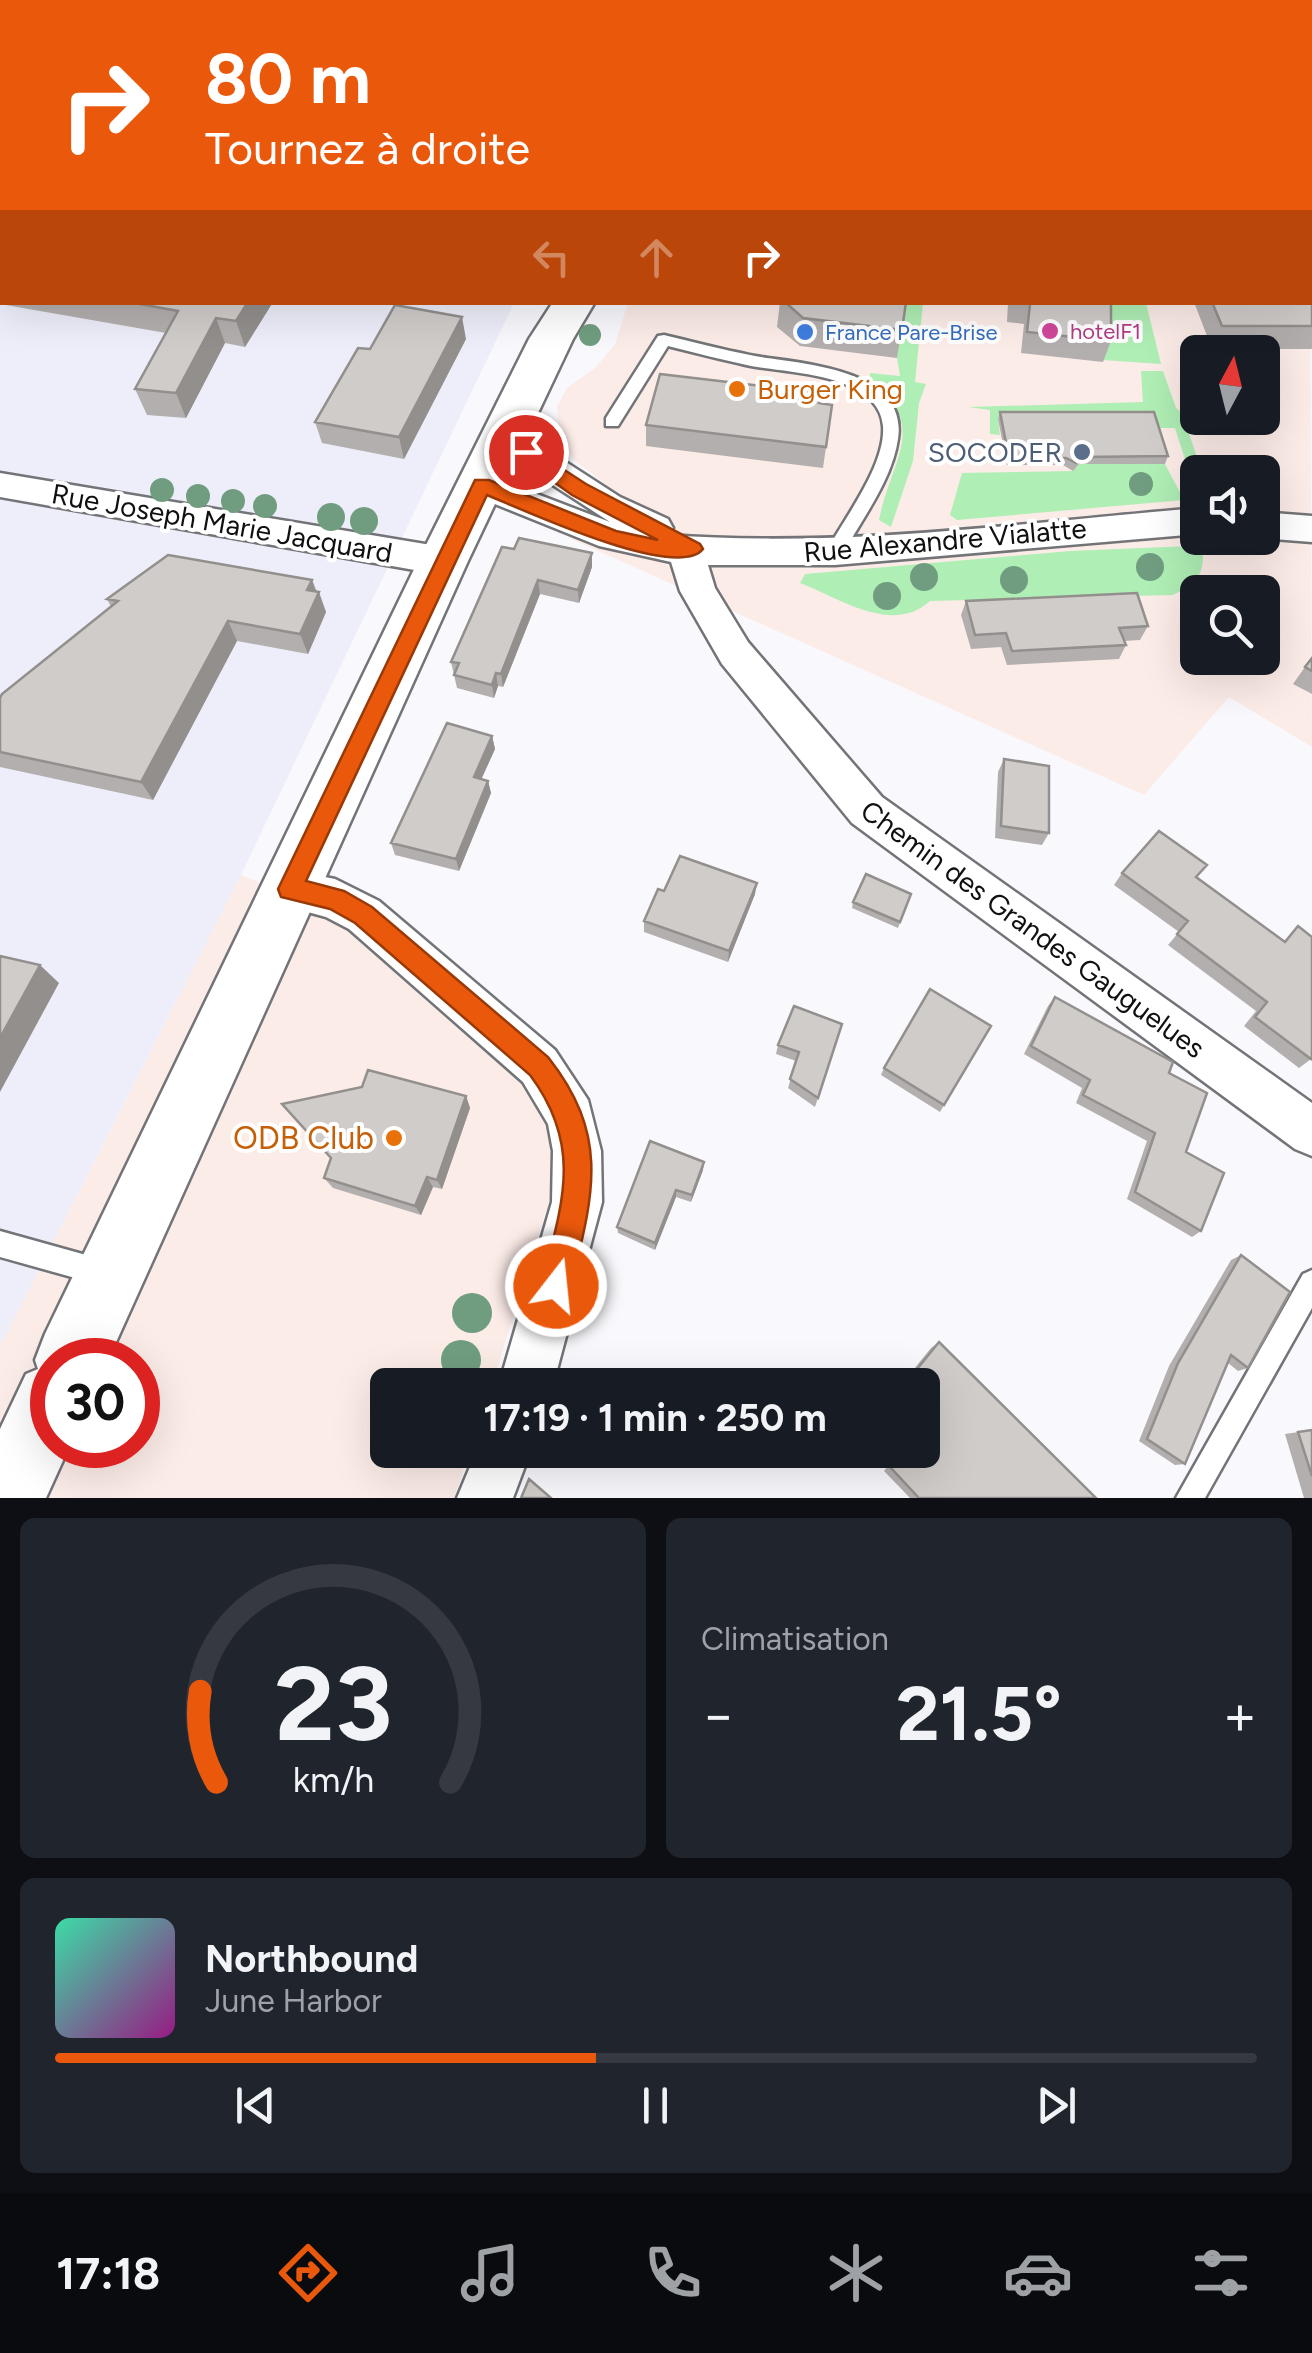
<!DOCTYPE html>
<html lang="fr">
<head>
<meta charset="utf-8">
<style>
  body { margin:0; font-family:Figtree,sans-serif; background:#20242c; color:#f1f3f6; height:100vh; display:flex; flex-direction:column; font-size:38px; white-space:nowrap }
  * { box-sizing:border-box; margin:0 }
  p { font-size:32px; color:#9ea1a6 }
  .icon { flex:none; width:55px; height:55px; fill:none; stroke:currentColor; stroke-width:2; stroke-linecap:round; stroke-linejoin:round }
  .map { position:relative; height:1498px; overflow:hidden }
  .details { display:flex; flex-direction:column; gap:20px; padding:20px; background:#0d0f14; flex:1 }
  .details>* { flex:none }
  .guide { position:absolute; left:0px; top:0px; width:1312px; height:305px; box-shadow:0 10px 40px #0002; background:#ea580c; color:#fff; overflow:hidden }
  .needle { width:65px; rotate:7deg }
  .tools { position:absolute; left:1180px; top:335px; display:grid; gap:20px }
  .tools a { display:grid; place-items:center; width:100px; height:100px; border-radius:15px; background:#171b24; box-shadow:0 10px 40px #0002; font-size:50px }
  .speed { position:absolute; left:30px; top:1338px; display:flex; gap:20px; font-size:50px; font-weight:700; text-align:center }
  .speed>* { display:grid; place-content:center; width:130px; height:130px; border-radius:50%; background:#171b24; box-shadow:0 10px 40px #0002; line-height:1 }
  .speed .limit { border:15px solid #d22; background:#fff; color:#111 }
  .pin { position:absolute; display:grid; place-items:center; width:85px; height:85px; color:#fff; margin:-42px; border:5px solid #fff; border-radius:50%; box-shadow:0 2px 10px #0007 }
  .me { position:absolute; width:110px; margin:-55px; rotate:16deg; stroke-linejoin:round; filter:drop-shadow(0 0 8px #0008) }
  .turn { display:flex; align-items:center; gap:35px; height:210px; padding:0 40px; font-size:45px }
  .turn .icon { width:130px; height:130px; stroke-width:2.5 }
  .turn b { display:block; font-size:70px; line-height:85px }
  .lanes { display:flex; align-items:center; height:95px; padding:0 40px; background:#0003; justify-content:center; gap:50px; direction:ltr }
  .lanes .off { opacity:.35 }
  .big { font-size:75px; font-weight:700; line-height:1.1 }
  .details .widget { flex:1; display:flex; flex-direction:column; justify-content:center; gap:15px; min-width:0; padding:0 35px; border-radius:15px; background:#20242c }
  .details .dial { align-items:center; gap:0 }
  .dial svg { height:260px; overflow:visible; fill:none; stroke:#363941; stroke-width:7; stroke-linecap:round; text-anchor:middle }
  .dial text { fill:#f1f3f6; stroke:none }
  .song { display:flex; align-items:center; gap:30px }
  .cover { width:120px; height:120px; border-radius:15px; background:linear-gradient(135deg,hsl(160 70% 55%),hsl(310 70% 35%)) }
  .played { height:10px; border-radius:5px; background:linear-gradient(90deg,#ea580c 45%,#363941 45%) }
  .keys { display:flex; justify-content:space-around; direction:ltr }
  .heat { display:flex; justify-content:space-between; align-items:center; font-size:55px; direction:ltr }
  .details .tiles { flex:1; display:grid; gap:20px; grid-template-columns:1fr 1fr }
  .widget:last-child { grid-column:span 2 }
  .trip { position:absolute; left:370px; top:1368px; width:570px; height:100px; border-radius:15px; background:#171b24; box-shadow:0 10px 40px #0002; font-weight:700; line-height:100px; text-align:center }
  .tabs { display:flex; height:160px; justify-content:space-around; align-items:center; background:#090b0e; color:#9ea1a6 }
  .tabs .icon { width:70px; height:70px }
  .tabs .active { color:#ea580c }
  .tabs b { font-size:45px; color:#f1f3f6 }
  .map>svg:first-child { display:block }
  .commercial { fill:#fcece8; fill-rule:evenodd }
  .built { fill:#eeeefa }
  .green { fill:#afeeb5 }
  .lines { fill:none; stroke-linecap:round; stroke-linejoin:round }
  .lane-casing { stroke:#737477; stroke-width:5 }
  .street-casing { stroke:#737477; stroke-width:5 }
  .secondary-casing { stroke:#737477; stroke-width:5 }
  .primary-casing { stroke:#d4d4d4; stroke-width:5 }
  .lane { fill:#fff; fill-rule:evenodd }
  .street { fill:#fff; fill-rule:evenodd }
  .secondary { fill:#fff; fill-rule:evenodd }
  .primary { fill:#ecb4ec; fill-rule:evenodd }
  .tree { fill:#709d7f }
  .wall { fill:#b3afae }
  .shaded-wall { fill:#928f8d }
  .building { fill:#d0ccca; stroke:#928f8d; stroke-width:2.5 }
  .route { fill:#ea580c; stroke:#983908; stroke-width:2.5 }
  .hotel-dot { fill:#d1479c; stroke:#fff; stroke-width:4 }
  .shop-dot { fill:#3f7fe0; stroke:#fff; stroke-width:4 }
  .food-dot { fill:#e8710a; stroke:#fff; stroke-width:4 }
  .service-dot { fill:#5c6f8a; stroke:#fff; stroke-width:4 }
  .labels { text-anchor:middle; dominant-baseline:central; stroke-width:8; stroke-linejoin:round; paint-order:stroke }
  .far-hotel-label { font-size:22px; fill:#b23c85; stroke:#fff; text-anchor:start }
  .far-shop-label { font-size:22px; fill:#366cbe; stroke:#fff; text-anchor:start }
  .food-label { font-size:28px; fill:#c56008; stroke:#fff; text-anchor:start }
  .service-label { font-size:28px; fill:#4e5e75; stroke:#fff; text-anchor:end }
  .street-label { font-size:28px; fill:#101012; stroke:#fff }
  .near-food-label { font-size:32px; fill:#c56008; stroke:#fff; text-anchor:end }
</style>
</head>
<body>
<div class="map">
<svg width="1312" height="1498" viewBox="0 0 1312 1498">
  <rect width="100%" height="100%" fill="#f9f9fd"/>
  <path class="commercial" d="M1310 214 1312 747 1229 697 1144 795 569 538 616 492 574 460 560 437 557 407 567 388 596 367 615 344 628 303 1310 302ZM1198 352H1262V418H1198ZM1198 472H1262V538H1198ZM1198 592H1262V658H1198Z
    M241 875 336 913 503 1047 549 1114 553 1189 492 1385H388V1450H470L454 1498H0V1346ZM52 1360H138V1445H52Z"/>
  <path class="built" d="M0 63 2 302 514 303 241 875 0 1346Z"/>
  <path class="green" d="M1072 0H1312V177L1310 2Z
    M903 303H923L915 382 926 384 919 403 913 461 891 527 879 520C891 459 930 427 870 378V373L900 376 897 358Z
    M1051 303H1146L1161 364 1103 360Z
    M1141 371H1163L1176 408 1182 413 1202 472H1198L1197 497 1175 428H1153L1150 419H998L1000 435 990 434V410L968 407 1143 402Z
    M1079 464H1165L1184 500 957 520 950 515 962 473 1073 471Z
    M1191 546 1203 556C1203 579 1192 585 1173 595L930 601C893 635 841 599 800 583L805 574 1070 551Z"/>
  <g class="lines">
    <defs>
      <path id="lane" d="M664 335C694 342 724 350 755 356 801 364 909 368 898 439 892 481 861 520 841 557L835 559 826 552C844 519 886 465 883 426 879 374 789 373 751 366 723 360 696 353 668 346L618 426H606V418L658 336Z
        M0 1231 104 1260 113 1264 117 1273 113 1282 104 1286 0 1257Z
        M1312 1270V1308L1205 1498H1176L1303 1274Z"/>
      <path id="street" d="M502 431 538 444 620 497 668 519 673 528 669 535C844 548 1022 523 1198 508V534L835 565H708L715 588 748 642 882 797 1312 1103V1156L1295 1149 852 823 722 664 680 591 671 562 599 546 470 494 465 485 470 476 482 473 610 522 514 460 490 451 485 443 490 435Z
        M0 473 443 547 456 551 461 561 456 571 443 575 0 497Z
        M1262 512 1312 516V542L1260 538Z
        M290 870 335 879 379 901 555 1050 588 1100 601 1151 602 1202 553 1385H499L552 1202 553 1151 548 1124 523 1082 349 929 326 917 275 903 269 889 275 875Z
        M477 1450H531L513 1498H457Z"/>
      <path id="secondary" d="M553 302H595L573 339 468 561 108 1360H52V1445H70L46 1498H0V1429L26 1374 38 1369 35 1360 45 1334 418 561 529 339Z"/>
      <path id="primary" d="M0 28H2V48H0Z
        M1310 176H1312V200H1310Z"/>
    </defs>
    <use href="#lane" class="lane-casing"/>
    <use href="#street" class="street-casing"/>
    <use href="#secondary" class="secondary-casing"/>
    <use href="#primary" class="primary-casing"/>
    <use href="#lane" class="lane"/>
    <use href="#street" class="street"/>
    <use href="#secondary" class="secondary"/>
    <use href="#primary" class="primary"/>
  </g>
  <g class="tree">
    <circle cx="590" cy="335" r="11"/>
    <circle cx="1141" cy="484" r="12"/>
    <circle cx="162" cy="490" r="12"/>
    <circle cx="198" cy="496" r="12"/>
    <circle cx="233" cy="501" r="12"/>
    <circle cx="265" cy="506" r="12"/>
    <circle cx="331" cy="517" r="14"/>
    <circle cx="364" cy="521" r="14"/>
    <circle cx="1150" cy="567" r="14"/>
    <circle cx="924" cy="577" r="14"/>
    <circle cx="1014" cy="580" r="14"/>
    <circle cx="887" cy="596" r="14"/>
    <circle cx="472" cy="1313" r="20"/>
    <circle cx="461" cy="1360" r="20"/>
  </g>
  <path class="wall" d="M369 0H593L592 2H387Z
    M2 248V302H273L245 347 225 343 186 418 147 415 135 389 166 333 0 304V251Z
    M1312 290V349H1212L1194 302H1310Z
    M780 302H906L897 358 800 346 777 327Z
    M1008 302H1111V341L1103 362 1021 353 1024 324 1007 322Z
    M466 339 404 459 322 443 315 422 370 349Z
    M819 403 832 405 823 468 646 446V425Z
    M1000 412 1168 456 1165 464H1079L1073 471 1063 465H1007L998 419Z
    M514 549 592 553V567L579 603 540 594 503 687 498 686 494 698 457 688 451 662Z
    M312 580 326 612 308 654 237 641 153 800 0 767V698L111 607 107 599Z
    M966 601 1148 626 1140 640 1124 641 1126 645 1119 659 1007 665 1001 647 971 649 961 615Z
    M1312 657V694L1293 684Z
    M492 736 495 749 481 779 488 781 491 793 459 871 395 855 391 843Z
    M1004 759 1049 833 1042 845 995 838 998 772Z
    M1122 873 1197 877 1284 941 1298 926 1311 1059 1299 1068 1244 1026 1256 1011 1168 945 1179 932 1114 885Z
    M664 891 755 894 728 962 644 932V921Z
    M911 894 898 928 852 908 853 902Z
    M1055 997 1169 1073 1201 1231 1192 1237 1127 1199 1147 1141 1076 1103 1082 1088 1024 1054 1048 1006Z
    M842 1024 815 1107 788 1088 796 1061 776 1054 778 1045Z
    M991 1026 940 1112 881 1075 884 1068Z
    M466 1096 470 1108 442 1189 433 1187 421 1215 333 1188 324 1178Z
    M703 1170 691 1202 676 1197 655 1250 618 1233 617 1227Z
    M1241 1255 1248 1368 1238 1371 1228 1363 1185 1464 1175 1465 1139 1441 1169 1366 1231 1260Z
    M939 1342 1096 1498H910L884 1471 897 1454 894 1450H922V1385H901L931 1348Z
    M1312 1430V1498H1304L1285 1434Z"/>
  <path class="shaded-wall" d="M248 302H273L245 347 236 321Z
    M462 317 466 339 404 459 399 437Z
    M216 318 225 343 186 418 176 393Z
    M592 553V567L579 603 578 590Z
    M312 580 317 595 319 592 326 612 308 654 300 634 307 590Z
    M538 580 540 594 503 687 501 674Z
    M228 621 237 641 153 800 141 782Z
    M496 673 498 686 494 698 492 685Z
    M492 736 495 749 477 789 474 777Z
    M488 781 491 793 459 871 456 859Z
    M757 883 755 894 728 962 729 951Z
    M40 965 59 983 0 1092V1038Z
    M466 1096 470 1108 442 1189 437 1180Z
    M704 1162 703 1170 691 1202 692 1195Z
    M427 1177 433 1187 421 1215 415 1206Z
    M676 1190V1197L655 1250V1243Z"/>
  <path class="building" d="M0 75 2 76V140L0 141Z
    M2 248V281L0 280V251Z
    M1310 290H1312V326H1222L1212 302H1310Z
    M129 302H248L236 321 216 318 176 393 135 389 178 311Z
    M785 302H906L902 330 803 318Z
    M1023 302H1111V341L1027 332 1030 304Z
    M395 305 462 317 399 437 315 422 358 348 370 349Z
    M660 374 821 393 819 403 832 405 826 447 646 425Z
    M1000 412H1154L1168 456 1082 457 1076 463 1066 458H1009Z
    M519 538 592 553 578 590 538 580 501 674 496 673 492 685 454 675 459 663 451 662 502 547 514 549Z
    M168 555 312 580 307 590 319 592 300 634 228 621 141 782 0 752V698L2 694 118 601 107 599Z
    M1137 593 1148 626 1119 628 1126 645 1012 651 1006 633 975 635 966 601Z
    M1312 658V671L1305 667Z
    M447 723 492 736 474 777 488 781 456 859 391 843Z
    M1004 759 1049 766V833L1001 826Z
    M1159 831 1207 865 1196 877 1285 942 1298 926 1312 937V1057L1311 1059 1255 1017 1267 1002 1177 934 1188 921 1122 873Z
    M680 856 757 883 729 951 644 921 658 889 664 891Z
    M866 874 911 894 900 922 853 902Z
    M0 956 40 965 0 1038Z
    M930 989 991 1026 944 1105 884 1068Z
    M1055 997 1173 1062 1169 1073 1207 1093 1186 1152 1224 1173 1201 1231 1135 1192 1155 1133 1083 1095 1090 1080 1031 1046Z
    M794 1006 842 1024 818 1098 790 1079 799 1052 778 1045Z
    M368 1070 466 1096 437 1180 427 1177 415 1206 324 1178 331 1158 282 1104 362 1087Z
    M650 1141 704 1162 692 1195 676 1190 655 1243 617 1227Z
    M1241 1255 1290 1292 1248 1368 1231 1355 1185 1464 1147 1439 1178 1363Z
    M939 1342 1096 1498H919L891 1468 904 1450H922V1385H904Z
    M1312 1430V1476L1298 1432Z
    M529 1479 551 1498H521Z"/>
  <path class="route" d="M526 445 586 484 700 544 703 549C677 582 522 509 487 495L306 881 344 891 372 907 548 1057C611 1137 593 1195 571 1286L566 1296 556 1300 546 1296 541 1286C562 1205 584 1147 530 1075L355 923 330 909 281 897 278 889 475 480H489L616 531 658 540 572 495 519 457V447Z"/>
  <circle class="hotel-dot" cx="1050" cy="331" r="10"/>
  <circle class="shop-dot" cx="805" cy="332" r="10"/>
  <g class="food-dot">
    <circle cx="737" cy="389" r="10"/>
    <circle cx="394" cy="1138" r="10"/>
  </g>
  <circle class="service-dot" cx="1082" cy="452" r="10"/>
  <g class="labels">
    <g class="far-hotel-label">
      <text x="1070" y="331">hotelF1</text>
    </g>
    <g class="far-shop-label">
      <text x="825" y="332">France Pare-Brise</text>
    </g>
    <g class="food-label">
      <text x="757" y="389">Burger King</text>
    </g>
    <g class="service-label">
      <text x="1062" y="452">SOCODER</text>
    </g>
    <g class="street-label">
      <text transform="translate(222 523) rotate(10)">Rue Joseph Marie Jacquard</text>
      <text transform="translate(945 540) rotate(-5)">Rue Alexandre Vialatte</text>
      <text transform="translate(1033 929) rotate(36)">Chemin des Grandes Gauguelues</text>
    </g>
    <g class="near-food-label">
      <text x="374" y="1138">ODB Club</text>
    </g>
  </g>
</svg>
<div class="tools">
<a><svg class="needle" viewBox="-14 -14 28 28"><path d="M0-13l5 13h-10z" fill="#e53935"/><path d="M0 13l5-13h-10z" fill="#9ea1a6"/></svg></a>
<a><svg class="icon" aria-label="sound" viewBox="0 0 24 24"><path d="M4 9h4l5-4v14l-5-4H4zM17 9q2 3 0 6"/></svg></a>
<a><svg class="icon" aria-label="search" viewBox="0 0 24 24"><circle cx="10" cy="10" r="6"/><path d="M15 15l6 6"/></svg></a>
</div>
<div class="speed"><div class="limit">30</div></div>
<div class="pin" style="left:526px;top:452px;background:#d93025"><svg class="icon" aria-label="arrive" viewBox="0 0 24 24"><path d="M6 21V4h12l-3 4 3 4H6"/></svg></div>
<svg class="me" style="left:556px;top:1286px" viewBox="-20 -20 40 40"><circle r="17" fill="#ea580c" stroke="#fff" stroke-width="3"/><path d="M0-11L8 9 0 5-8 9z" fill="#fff"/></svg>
<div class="trip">17:19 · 1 min · 250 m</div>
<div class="guide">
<div class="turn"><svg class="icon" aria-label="right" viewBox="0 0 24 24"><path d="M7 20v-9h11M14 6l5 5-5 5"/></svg><div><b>80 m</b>Tournez à droite</div></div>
<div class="lanes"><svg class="icon off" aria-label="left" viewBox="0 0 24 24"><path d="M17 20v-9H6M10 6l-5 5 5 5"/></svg><svg class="icon off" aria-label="ahead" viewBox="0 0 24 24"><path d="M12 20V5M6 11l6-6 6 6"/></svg><svg class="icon" aria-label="right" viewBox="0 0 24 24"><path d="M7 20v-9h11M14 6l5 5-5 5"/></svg></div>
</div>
</div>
<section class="details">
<div class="tiles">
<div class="widget dial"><svg viewBox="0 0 100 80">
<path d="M14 69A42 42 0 1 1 86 69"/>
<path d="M14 69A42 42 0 0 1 9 41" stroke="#ea580c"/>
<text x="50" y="56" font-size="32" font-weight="700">23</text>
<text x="50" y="72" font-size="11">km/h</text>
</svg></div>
<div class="widget"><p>Climatisation</p>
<div class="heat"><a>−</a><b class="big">21.5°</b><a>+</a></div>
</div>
<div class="widget">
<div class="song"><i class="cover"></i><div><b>Northbound</b><p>June Harbor</p></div></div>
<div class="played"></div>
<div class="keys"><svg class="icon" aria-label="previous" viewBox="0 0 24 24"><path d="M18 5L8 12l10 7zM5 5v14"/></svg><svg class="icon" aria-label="pause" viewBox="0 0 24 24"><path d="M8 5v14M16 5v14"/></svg><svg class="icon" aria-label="next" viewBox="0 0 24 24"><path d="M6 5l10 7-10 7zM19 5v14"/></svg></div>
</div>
</div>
</section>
<nav class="tabs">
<b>17:18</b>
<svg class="icon active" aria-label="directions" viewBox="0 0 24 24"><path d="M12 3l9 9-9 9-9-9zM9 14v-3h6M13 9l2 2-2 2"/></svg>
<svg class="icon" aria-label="music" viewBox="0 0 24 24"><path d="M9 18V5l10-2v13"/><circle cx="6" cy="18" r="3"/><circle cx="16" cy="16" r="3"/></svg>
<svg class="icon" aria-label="phone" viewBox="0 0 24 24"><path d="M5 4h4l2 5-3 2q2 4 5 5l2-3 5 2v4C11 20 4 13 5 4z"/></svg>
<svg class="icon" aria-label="climate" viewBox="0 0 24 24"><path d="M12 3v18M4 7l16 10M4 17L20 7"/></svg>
<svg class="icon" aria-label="car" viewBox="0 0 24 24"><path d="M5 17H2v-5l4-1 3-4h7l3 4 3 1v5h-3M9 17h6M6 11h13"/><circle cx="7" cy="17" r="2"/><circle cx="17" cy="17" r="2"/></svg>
<svg class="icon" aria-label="filters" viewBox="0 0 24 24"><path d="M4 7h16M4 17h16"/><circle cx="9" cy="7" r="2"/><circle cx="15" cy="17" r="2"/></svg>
</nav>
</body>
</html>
